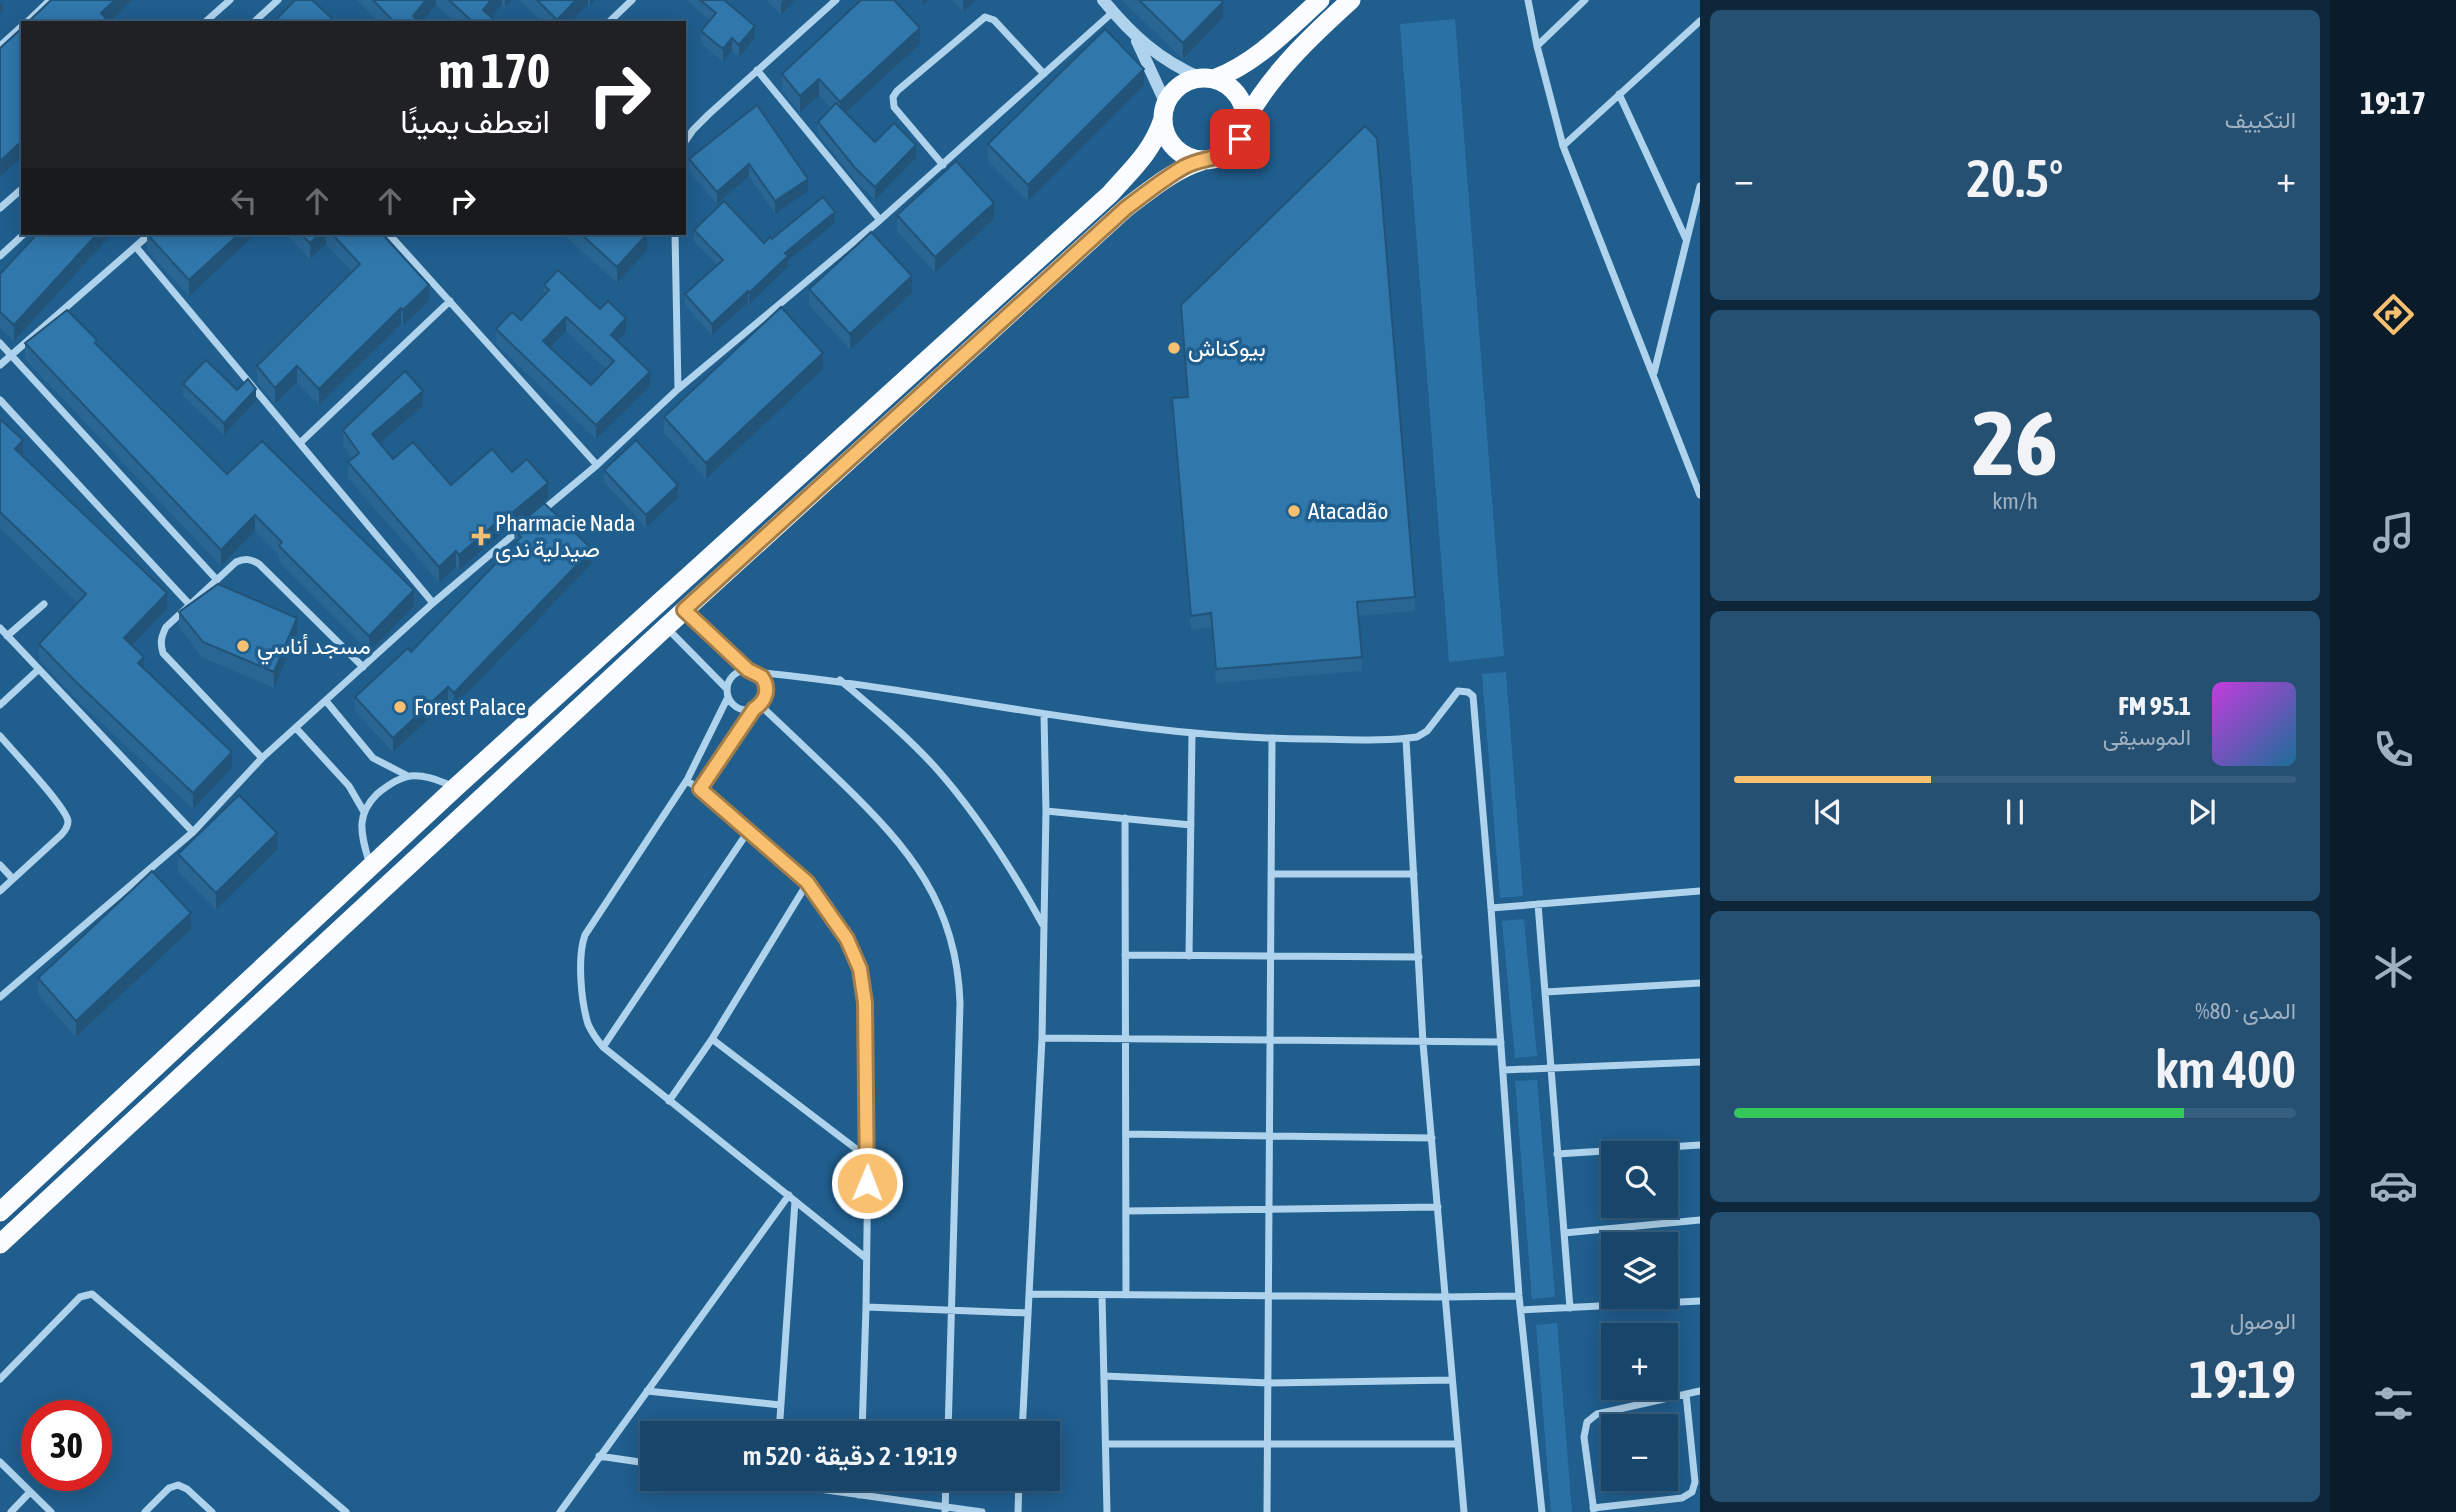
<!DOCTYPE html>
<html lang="ar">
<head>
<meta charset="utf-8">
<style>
  body { margin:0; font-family:"Asap Condensed",Vazirmatn,sans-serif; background:#255072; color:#f1f3f6; direction:rtl; height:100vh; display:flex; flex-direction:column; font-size:26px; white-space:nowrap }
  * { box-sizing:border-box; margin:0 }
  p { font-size:23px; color:#9fb1c1 }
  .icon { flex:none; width:38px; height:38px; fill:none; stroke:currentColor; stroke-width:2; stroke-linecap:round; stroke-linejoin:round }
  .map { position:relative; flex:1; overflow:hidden; direction:ltr }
  .details { display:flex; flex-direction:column; gap:10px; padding:10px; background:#0d263a; width:630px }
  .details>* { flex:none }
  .hud { position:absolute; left:21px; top:21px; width:665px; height:214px; border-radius:0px; box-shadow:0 4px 18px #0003,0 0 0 2px #365e7e; direction:rtl; background:#202124; color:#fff; overflow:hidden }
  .fabs { position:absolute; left:1601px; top:1141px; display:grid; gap:14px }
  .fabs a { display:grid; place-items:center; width:77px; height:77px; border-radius:0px; background:#18466a; box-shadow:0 4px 18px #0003,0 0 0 2px #365e7e; font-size:35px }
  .speed { position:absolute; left:21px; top:1400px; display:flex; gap:14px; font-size:35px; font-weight:700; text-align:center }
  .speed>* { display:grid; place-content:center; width:91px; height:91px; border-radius:50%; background:#18466a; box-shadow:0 4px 18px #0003,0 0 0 2px #365e7e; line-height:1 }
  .speed .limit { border:10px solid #d22; background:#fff; color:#111 }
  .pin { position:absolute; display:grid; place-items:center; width:60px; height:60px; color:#fff; margin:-30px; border-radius:14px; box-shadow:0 4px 10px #0006 }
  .me { position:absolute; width:77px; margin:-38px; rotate:1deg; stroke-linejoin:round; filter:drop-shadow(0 0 5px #0008) }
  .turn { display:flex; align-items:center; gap:24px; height:147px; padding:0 21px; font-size:32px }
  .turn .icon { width:91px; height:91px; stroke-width:2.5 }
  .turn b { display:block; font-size:49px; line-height:60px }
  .lanes { display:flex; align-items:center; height:66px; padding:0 21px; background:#0003; justify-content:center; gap:35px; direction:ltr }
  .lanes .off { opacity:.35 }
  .big { font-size:52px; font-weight:600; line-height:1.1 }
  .details .tile { flex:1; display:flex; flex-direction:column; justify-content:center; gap:10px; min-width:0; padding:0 24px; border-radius:10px; background:#255072 }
  .details .dial { align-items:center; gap:0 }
  .dial b { font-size:91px; line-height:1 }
  .song { display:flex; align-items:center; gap:21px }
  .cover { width:84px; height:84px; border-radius:10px; background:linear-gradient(135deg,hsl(290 70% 55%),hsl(200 70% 35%)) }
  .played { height:7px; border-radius:4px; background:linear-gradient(90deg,#f9c070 35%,#365e7e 35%) }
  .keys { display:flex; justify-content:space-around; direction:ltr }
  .heat { display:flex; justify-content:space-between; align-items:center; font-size:38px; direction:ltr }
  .charge { height:10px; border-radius:5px; background:linear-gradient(90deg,#34c759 80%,#365e7e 0) }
  .trip { position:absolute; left:640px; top:1421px; width:420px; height:70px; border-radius:0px; background:#18466a; box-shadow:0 4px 18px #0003,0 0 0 2px #365e7e; font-weight:600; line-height:70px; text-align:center; direction:rtl }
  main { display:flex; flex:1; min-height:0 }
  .tabs { display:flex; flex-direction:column; width:126px; justify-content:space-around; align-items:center; background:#0a1c2a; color:#9fb1c1 }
  .tabs .icon { width:49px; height:49px }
  .tabs .active { color:#f9c070 }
  .tabs b { font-size:32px; color:#f1f3f6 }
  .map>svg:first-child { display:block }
  .green { fill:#2a72a6 }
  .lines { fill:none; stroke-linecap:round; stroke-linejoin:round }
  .minor { stroke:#afd3ec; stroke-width:7 }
  .tertiary { stroke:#afd3ec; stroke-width:12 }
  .trunk { stroke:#fafcff; stroke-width:19 }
  .wall { fill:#296693; fill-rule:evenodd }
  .shaded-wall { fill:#225378 }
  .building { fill:#3077ab; stroke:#225378; stroke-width:2; fill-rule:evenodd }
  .route-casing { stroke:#a27d49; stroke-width:18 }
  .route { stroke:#f9c070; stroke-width:12 }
  .poi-dot { fill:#f9c070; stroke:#205e8e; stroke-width:2.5 }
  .labels { text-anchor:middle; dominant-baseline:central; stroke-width:7; stroke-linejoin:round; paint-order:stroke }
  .poi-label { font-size:23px; fill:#fff; stroke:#205e8e; text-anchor:start }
</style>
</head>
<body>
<main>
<nav class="tabs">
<b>19:17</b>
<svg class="icon active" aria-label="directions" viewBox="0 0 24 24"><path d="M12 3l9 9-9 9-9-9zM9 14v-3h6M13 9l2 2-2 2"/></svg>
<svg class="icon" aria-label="music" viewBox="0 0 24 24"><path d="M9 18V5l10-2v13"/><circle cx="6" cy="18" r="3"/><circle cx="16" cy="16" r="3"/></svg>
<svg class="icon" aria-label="phone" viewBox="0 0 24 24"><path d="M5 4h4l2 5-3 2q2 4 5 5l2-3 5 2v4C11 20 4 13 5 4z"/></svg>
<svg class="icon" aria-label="climate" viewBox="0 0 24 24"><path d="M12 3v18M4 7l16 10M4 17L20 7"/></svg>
<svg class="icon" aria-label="car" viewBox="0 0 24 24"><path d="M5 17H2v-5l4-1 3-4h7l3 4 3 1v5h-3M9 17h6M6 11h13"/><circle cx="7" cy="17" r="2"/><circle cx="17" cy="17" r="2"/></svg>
<svg class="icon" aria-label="filters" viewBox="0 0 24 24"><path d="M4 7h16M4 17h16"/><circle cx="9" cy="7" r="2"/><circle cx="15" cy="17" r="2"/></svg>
</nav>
<section class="details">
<div class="tile"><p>التكييف</p>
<div class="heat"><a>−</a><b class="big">20.5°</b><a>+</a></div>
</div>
<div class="tile dial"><b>26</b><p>km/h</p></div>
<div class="tile">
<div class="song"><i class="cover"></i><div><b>95.1 FM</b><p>الموسيقى</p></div></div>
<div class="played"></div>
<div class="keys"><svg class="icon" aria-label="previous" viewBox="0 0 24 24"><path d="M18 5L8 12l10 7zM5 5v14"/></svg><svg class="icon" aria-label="pause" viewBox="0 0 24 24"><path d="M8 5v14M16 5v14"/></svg><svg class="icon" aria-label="next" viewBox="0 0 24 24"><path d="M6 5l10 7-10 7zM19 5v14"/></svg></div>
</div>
<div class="tile"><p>المدى · 80%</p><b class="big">400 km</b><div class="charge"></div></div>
<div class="tile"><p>الوصول</p><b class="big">19:19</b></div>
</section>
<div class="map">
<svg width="1700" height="1512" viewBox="0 0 1700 1512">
  <rect width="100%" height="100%" fill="#205e8e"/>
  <path class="green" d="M1455 19 1504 656 1449 662 1400 24Z
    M1506 672 1523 896 1500 898 1482 674Z
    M1524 919 1537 1056 1515 1058 1502 921Z
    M1537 1080 1555 1297 1532 1299 1515 1081Z
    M1557 1323 1572 1512H1551L1536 1325Z"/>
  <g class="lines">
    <path class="minor" d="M1528 0 1537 46 1563 146 1700 495
      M26 23 50 0
      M204 23 230 0
      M253 23 278 0
      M608 23 632 0
      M0 46 23 25
      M1537 46 1585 0
      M757 70 880 220
      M1619 94 1686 239
      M684 143 693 130 709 114 836 0
      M1563 146 1700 21
      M943 165 894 107 893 97 897 91 985 17 994 20 1044 74
      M0 208 23 188
      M388 233 597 465
      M675 233 678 389
      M136 247 433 603
      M0 256 25 233
      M0 343 217 580
      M0 365 151 233
      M1654 373 1700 186
      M0 400 190 605
      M301 442 450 301
      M542 511 597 465 678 389 880 220 1113 12
      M684 611 748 670
      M666 627 727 689
      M0 628 193 832
      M7 636 44 604
      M727 690a20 20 0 1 1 40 0a20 20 0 1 1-40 0Z
      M755 672C941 690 1123 738 1310 739 1345 739 1382 742 1417 737L1427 731 1458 691 1468 692 1473 696 1491 908 1519 1296 1542 1512
      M840 680C873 708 906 735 935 767 978 815 1012 869 1043 925
      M728 697 687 780 585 935C577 957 581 1001 588 1024 592 1033 597 1040 603 1047L866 1258
      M326 701 373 758 406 775
      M0 705 39 669
      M760 705C788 731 815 757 842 783 909 848 957 904 960 1003L948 1433
      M296 728 349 786 364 812
      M0 736C12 750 66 807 68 821 68 827 65 831 61 835L0 891
      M1406 739 1423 1043 1464 1512
      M262 758 163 653C160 643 161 637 166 627L236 562C245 558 251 559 259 564L363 667
      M687 780 808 882 847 939 861 969 865 1003 868 1158 866 1307 862 1433
      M700 789 754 709
      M1046 811 1191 825
      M1125 818 1126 1295
      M0 865 13 879
      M370 865C366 851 361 837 362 823 363 811 369 802 377 794 406 770 418 772 452 786
      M1271 874H1414
      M1538 904 1570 1308
      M1491 908 1700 891
      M1125 955 1419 957
      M1189 956 1192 733
      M1545 992 1700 983
      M0 997 193 832 262 758 433 603 519 530
      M1042 1038 1501 1042
      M712 1039 868 1158
      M603 1047 749 830
      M1503 1070 1700 1062
      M669 1101 712 1039 808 882
      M1126 1134 1432 1138
      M1557 1154 1700 1145
      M1126 1211 1438 1207
      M1564 1233 1700 1220
      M1029 1294 1445 1297 1519 1296
      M1102 1295 1107 1512
      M866 1307 1028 1313
      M1521 1310 1700 1301
      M1104 1376 1268 1383 1452 1380
      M0 1379 80 1297 92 1294 346 1512
      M647 1391 780 1405
      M779 1433 795 1201
      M1022 1433 1042 1038 1046 811 1044 715
      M1106 1444H1458
      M599 1456 653 1464
      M0 1462 51 1512
      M748 1479 982 1512
      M859 1495 860 1479
      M1593 1508 1682 1498 1692 1492 1695 1482 1686 1394
      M11 1512 30 1492
      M145 1512 169 1488 178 1485 187 1489 212 1512
      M560 1512 789 1195
      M945 1512 946 1479
      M1018 1512 1019 1479
      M1267 1512C1268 1254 1270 996 1272 738
      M1594 1512 1584 1437 1587 1422 1597 1414 1700 1391"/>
    <path class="tertiary" d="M1103 0C1132 35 1159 60 1201 78
      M1137 41 1166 104"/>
    <path class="trunk" d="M1163 119a41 41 0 1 1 82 0a41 41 0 1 1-82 0Z
      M1214 79C1256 63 1287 30 1320 0
      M1245 121C1272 73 1310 37 1351 0
      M0 1212 456 787 1110 194C1133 168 1152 152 1163 119
      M0 1244 666 627 1126 208C1150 190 1173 170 1202 161"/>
  </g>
  <path class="wall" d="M357 0H512L505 7 502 4 491 17 498 23H456L436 5 421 23H379Z
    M520 0H595L590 6 588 4 570 23H543Z
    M686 0H724L755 38 739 57 732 51 723 62 701 43V31L710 20Z
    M766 0H795L781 15Z
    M952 0H976L963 12Z
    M1122 0H1221L1223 18 1183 59Z
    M920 44 846 113 875 142 916 158 875 200 855 180 818 134V122L831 108 819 95 800 113 782 90V74Z
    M1144 85 1028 201 988 161V144Z
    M757 105 808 191 775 214 749 176 717 204 689 171V159Z
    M897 215 994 219 935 273 897 231Z
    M835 223 788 261V267L749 304 748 303 712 335 685 305V294L717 265 694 241V230L764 243 772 239Z
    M38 233H113L14 341 0 328V274Z
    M148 233H257L189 296 147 250V234Z
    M285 233H381L429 301 403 326 401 324 319 405 297 382 275 404 257 382V366L352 272 326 244 310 259Z
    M562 233H645L647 251 617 283Z
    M544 285 600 309 626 332 618 341 650 386 596 439 496 344V329L521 320 544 295ZM566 331 606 369 591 385 550 348Z
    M809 289 912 293 850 350 809 305Z
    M1181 305 1415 597V611L1358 616 1362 657V671L1216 683 1211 627 1191 630 1172 412V398L1187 397 1181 319Z
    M25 343 97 345 227 474 414 606 369 652 279 562V555L255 531 221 566 25 359Z
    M823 369 706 479 664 433V417Z
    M183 384 256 401 224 435 183 396Z
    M423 406 380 443 393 459 451 485 512 472 548 498 506 534 504 531 459 570 456 567 439 582 348 478V462L352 459 343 445V430Z
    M0 419 23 456 167 609 132 646 144 668 232 768 193 809 75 698 39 660V644L78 603 0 528Z
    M604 470 678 498 646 527 604 482Z
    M514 529 592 563 454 707 448 701 393 752 355 711V697L411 652 515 544Z
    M179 612 297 634 274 688 203 658 179 628Z
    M277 850 216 909 178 871V854Z
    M191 929 76 1037 38 994V978Z"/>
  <path class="shaded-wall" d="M115 0H132L109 23 101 13Z
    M426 0H436V5L421 23H413V16Z
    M491 0H502V4L486 23 483 10Z
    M505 0H512L505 7Z
    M576 0H588V4L570 23H557V20Z
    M590 0H595L590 6Z
    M783 0H795L781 15V3Z
    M923 0H928L923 5Z
    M963 0H976L963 12Z
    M3 2V10L0 14V5Z
    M1223 2V18L1183 59V43Z
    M755 26V38L739 57V45Z
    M920 28V44L840 118V102Z
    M732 38V51L723 62V49Z
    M1144 69V85L1028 201V185Z
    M819 79V95L800 113V96Z
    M23 140V156L0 177V161Z
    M916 145V158L875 200V187Z
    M749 164V176L717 204V192Z
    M808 179V191L775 214V201Z
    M994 203V219L935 273V257Z
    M835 212V223L788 261V267L749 304V293L785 253Z
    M98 233H113L14 341V325Z
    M240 233H257L189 296V280Z
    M321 233H326V244L310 259V243Z
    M647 234V251L617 283V267Z
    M912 276V293L850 350V334Z
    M429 285V301L403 326V310Z
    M748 291V303L712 335V324Z
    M401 308V324L319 405V389Z
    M566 317V331L543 355V341Z
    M626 318V332L611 349V335Z
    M823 353V369L706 479V463Z
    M297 366V382L275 404V388Z
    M650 372V386L596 439V425Z
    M256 389V401L224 435V423Z
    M423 391V406L372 450V434Z
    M23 440V456L15 449Z
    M548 483V498L506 534V518Z
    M678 485V498L646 527V515Z
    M255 515V531L221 566V550Z
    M504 516V531L459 570V555Z
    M592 549V563L454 707V693Z
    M456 551V567L439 582V567Z
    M414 590V606L369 652V636Z
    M167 593V609L124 654V638Z
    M297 618V634L274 688V672Z
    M144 657V673L138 663Z
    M448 687V701L393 752V738Z
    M232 752V768L193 809V793Z
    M277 833V850L216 909V893Z
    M191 913V929L76 1037V1021Z"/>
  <path class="building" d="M51 0H115L101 13 110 23H27Z
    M295 0H312L337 23H268L271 20 274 22Z
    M373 0H426L413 16 419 23H395Z
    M449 0H491L483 10 498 23H474Z
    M537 0H576L557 20Z
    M700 0H724L755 26 739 45 732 38 723 49 701 31 716 13Z
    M861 0H894L920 28 840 102 819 79 800 96 782 74Z
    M1139 0H1221L1223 2 1183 43Z
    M23 27V140L0 161V48Z
    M1105 29 1144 69 1028 185 988 144Z
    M836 103 875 142 894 123 916 145 875 187 855 168 818 122Z
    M757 105 808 179 775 201 749 164 717 192 689 159Z
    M1365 126 1377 138 1415 597 1357 602 1362 657 1216 669 1211 613 1191 616 1172 398 1188 397 1181 305Z
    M956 161 994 203 935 257 897 215Z
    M823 197 835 212 785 253 788 256 749 293 748 291 712 324 685 294 723 260 694 230 724 201 764 243 770 237 772 239Z
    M871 232 912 276 850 334 809 289Z
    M38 233H98L14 325 0 312V274Z
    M148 233H240L189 280 147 234Z
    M300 233H321L310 243Z
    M331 233H381L429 285 403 310 401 308 319 389 297 366 275 388 257 366 360 264Z
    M580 233H645L647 234 617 267Z
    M558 270 600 309 608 301 626 318 611 335 650 372 596 425 496 329 512 312 521 320 549 290 544 285ZM566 317 614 361 591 385 543 341Z
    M781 307 823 353 706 463 664 417Z
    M67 310 97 340 95 343 227 474 262 441 414 590 369 636 279 546 282 542 255 515 221 550 25 343Z
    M206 360 237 390 248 379 256 389 224 423 183 384Z
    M405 371 423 391 372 434 393 459 413 442 451 485 492 449 512 472 527 459 548 483 506 518 504 516 459 555 456 551 439 567 348 462 359 453 343 430Z
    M0 419 23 440 15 449 167 593 124 638 144 657 138 663 232 752 193 793 75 681 39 644 86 594 0 512Z
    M636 440 678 485 646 515 604 470Z
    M544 503 592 549 454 693 448 687 393 738 355 697 408 648 411 652 521 537 514 529Z
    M218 584 297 618 274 672 203 642 179 612Z
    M239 795 277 833 216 893 178 854Z
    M152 871 191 913 76 1021 38 978Z"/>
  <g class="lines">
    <defs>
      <path id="route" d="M867 1183 865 1003 860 969 847 939 807 882 700 789 754 709C766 701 770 689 762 677L748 670 684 610 1126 208C1145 194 1163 179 1184 167 1207 155 1222 163 1240 139"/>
    </defs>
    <use href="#route" class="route-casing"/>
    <use href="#route" class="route"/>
  </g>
  <g class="poi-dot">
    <circle cx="1174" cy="348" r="7"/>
    <circle cx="1294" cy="511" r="7"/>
    <path d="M477.5 525.5h7v7h7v7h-7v7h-7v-7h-7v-7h7z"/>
    <circle cx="243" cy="646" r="7"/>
    <circle cx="400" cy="707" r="7"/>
  </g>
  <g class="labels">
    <g class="poi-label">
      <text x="1188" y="348">بيوكناش</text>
      <text x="1308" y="511">Atacadão</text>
      <text x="495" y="523">Pharmacie Nada<tspan x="495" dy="26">صيدلية ندى</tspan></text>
      <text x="257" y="646">مسجد أناسي</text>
      <text x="414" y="707">Forest Palace</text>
    </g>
  </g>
</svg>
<div class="fabs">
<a><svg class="icon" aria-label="search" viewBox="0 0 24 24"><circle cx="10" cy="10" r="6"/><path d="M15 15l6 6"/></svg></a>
<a><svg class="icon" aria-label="layers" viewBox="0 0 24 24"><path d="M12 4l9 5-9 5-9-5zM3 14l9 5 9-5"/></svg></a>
<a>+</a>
<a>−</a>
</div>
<div class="speed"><div class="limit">30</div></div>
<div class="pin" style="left:1240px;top:139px;background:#d93025"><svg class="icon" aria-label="arrive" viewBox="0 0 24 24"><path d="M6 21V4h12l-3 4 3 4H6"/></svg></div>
<svg class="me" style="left:867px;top:1183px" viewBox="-20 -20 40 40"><circle r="17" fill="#f9c070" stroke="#fff" stroke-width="3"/><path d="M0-11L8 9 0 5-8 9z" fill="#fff"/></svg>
<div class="trip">19:19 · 2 دقيقة · 520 m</div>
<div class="hud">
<div class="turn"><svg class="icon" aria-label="right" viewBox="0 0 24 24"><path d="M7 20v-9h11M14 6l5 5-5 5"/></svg><div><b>170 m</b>انعطف يمينًا</div></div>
<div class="lanes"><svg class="icon off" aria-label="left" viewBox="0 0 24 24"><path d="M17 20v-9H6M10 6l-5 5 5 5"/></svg><svg class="icon off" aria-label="ahead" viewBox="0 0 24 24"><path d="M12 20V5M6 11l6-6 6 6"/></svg><svg class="icon off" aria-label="ahead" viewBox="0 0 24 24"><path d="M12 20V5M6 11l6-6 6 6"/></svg><svg class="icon" aria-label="right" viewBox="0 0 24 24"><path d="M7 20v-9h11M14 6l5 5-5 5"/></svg></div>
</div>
</div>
</main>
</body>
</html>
